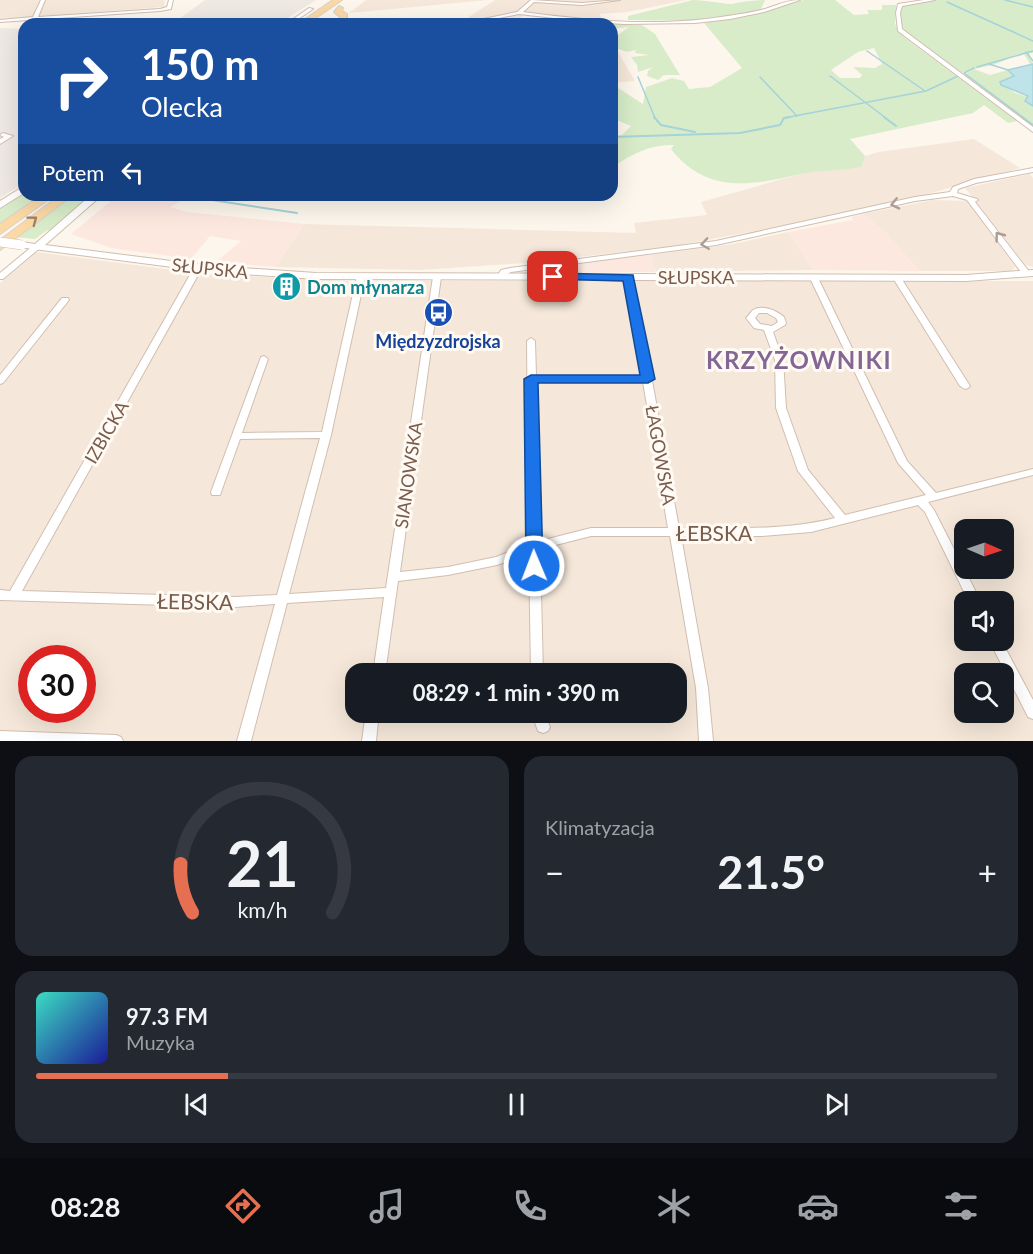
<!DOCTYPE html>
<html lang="pl">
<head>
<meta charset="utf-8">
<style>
  body { margin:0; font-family:Lato,sans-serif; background:#242831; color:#f1f3f6; height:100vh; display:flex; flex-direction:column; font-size:22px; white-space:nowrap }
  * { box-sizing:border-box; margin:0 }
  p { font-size:20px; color:#9ea1a6 }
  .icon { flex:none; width:33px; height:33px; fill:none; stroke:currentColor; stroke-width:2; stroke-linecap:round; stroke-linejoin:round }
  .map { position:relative; height:741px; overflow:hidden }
  .drawer { display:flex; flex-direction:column; gap:15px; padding:15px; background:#0d0f14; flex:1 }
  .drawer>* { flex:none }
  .banner { position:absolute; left:18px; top:18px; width:600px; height:183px; border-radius:18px; box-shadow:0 6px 24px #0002; background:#1a4fa0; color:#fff; overflow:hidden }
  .needle { width:39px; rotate:92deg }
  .fabs { position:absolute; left:954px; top:519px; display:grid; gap:12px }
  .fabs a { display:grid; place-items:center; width:60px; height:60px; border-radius:12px; background:#171b24; box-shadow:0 6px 24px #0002; font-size:30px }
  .speed { position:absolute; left:18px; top:645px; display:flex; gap:12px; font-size:30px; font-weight:700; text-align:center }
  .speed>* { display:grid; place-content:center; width:78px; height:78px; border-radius:50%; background:#171b24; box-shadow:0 6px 24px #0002; line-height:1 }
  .speed .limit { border:9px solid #d22; background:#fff; color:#111 }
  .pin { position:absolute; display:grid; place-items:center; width:51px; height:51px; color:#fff; margin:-26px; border-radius:12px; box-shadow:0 3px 9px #0006 }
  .me { position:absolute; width:66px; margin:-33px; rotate:359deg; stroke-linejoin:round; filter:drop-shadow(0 0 4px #0008) }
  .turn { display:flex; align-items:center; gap:21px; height:126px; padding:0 24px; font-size:27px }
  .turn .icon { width:78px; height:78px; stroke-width:2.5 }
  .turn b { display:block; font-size:42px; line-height:51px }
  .then { display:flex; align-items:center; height:57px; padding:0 24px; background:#0003; gap:12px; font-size:22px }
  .big { font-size:45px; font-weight:700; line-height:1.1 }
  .drawer .widget { flex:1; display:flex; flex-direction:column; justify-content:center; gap:9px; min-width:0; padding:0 21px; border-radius:18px; background:#242831 }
  .drawer .dial { align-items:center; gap:0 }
  .dial svg { height:156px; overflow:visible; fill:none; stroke:#363941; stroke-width:7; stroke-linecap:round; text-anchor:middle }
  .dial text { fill:#f1f3f6; stroke:none }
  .song { display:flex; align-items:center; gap:18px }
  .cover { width:72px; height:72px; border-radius:9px; background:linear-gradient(135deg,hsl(170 70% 55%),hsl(240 70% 35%)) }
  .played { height:6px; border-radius:3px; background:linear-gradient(90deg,#e76f51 20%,#363941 20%) }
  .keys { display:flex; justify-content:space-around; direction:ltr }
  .heat { display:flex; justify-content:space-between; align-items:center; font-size:33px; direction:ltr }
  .drawer .tiles { flex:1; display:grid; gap:15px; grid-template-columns:1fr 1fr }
  .widget:last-child { grid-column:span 2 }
  .trip { position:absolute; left:345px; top:663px; width:342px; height:60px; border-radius:18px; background:#171b24; box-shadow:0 6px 24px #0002; font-weight:700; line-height:60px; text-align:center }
  .tab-bar { display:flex; height:96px; justify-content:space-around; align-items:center; background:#090b0e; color:#9ea1a6 }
  .tab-bar .icon { width:42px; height:42px }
  .tab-bar .on { color:#e76f51 }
  .tab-bar b { font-size:27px; color:#f1f3f6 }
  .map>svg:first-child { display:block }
  .residential { fill:#f5e8da; fill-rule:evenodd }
  .commercial { fill:#fde8e0 }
  .industrial { fill:#efe9e4 }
  .green { fill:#d8ecc9; fill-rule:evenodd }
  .water { fill:#bfe3e8; stroke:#a5d3da; stroke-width:1.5 }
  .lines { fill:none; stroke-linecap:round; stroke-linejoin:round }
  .stream-far1 { stroke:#a5d3da; stroke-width:1.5 }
  .stream { stroke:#a5d3da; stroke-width:2 }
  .minor-casing { stroke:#d1beb0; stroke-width:2 }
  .tertiary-casing { stroke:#d1beb0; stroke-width:2 }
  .primary-casing { stroke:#dad1cd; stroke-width:2 }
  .minor { fill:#fff; fill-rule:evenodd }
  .tertiary { fill:#fff; fill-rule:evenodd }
  .primary { fill:#fbd9a5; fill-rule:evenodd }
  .tertiary-bridge-casing { stroke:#d1beb0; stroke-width:10; stroke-linecap:butt }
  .tertiary-bridge { stroke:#fff; stroke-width:9 }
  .oneway { stroke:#af9d94 }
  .oneway2 { stroke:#a18267 }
  .route { fill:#1a73e8; stroke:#114b97; stroke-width:1.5 }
  .labels { text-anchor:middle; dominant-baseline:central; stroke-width:6; stroke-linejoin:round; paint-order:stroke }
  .street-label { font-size:18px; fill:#7a5c4d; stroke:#fffaf3 }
  .culture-label { font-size:18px; font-weight:bold; fill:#0d838f; stroke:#fffaf3; text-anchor:start }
  .transit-label { font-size:18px; font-weight:bold; fill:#164399; stroke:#fffaf3 }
  .near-street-label { font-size:21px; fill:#7a5c4d; stroke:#fffaf3 }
  .district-label { font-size:24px; font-weight:bold; letter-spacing:1.5px; fill:#846695; stroke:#fffaf3 }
</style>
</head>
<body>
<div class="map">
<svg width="1033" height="741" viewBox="0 0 1033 741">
  <rect width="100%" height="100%" fill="#fdf6ec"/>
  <path class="residential" d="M0 0H165L164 7 0 19Z
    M366 0H489L349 13Z
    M495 0H686L628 12 599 14 603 20 596 21 597 24H552L548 14 526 13 513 24H458Z
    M612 42 635 81 612 83Z
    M974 139 1020 168 928 194 808 221 674 246 527 263 420 270 275 267 304 224 636 233 634 223 707 215 701 202 879 152Z
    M1030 174 1033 178V267L1026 265 965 188Z
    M933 200 968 201 1015 267 1011 271H919L887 234 863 214Z
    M788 232 813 270 656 272 651 255 733 244Z
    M37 252 203 274 352 281H1033V741H0V283ZM964 530H1004V568H964ZM964 602H1004V640H964ZM32 658H82V710H32ZM356 674H676V712H356ZM964 674H1004V712H964Z"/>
  <path class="commercial" d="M118 195H191L170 207 187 212 304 224 275 267 216 262 241 241 210 236 191 259 111 248 71 234Z
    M863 214 887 234 919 271 813 270 788 232 853 220 851 217Z
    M651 255 656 272H578L577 263Z"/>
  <path class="industrial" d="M205 0H316L278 24H172Z
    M0 28 24 29V183L0 198Z"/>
  <path class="green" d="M693 0C703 0 725 4 731 4 743 2 753 0 765 0L761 9 707 21 628 20V16Z
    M804 0H835L854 15 869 14 867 10H882V5H896L895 24 904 37 1017 121 1008 123 984 105 973 113 850 139 865 156 861 167C840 171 820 170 800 174 752 186 706 194 671 149L674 145C649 145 633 153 612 168V136L622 135 631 126 612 118V104L618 102V88L643 104 646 87 672 78 684 81 689 89 710 87 742 68 704 23ZM874 48 882 64 875 68 853 67 862 75 860 78H840L831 70 858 52Z
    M937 0H1033V53H1029L1033 64H1030L1024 54C1014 53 1010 58 1001 62 987 68 973 67 959 74L906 34 901 26V6Z
    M602 23 642 25 655 34 680 75H664L658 80 647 76 648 71 653 67 638 72 637 65 631 57 649 55 635 53 636 50 627 52 616 48 615 37 629 27 612 29V24Z
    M974 69 990 75 1008 70 1014 76 1000 82 1015 93 1028 97 1025 101 1033 106V128L962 76Z
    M24 192V195H41L0 224V208Z
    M73 195H93L52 230 46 231 35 239 16 237Z"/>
  <path class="water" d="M1033 64V106L1025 101 1028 96 1001 85 1000 82 1014 76 1008 70Z"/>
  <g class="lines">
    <path class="stream-far1" d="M1005 0 1033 7
      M947 2 1033 41
      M867 51 925 91
      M1026 52 1033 61
      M989 64 1008 70
      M977 67 1033 51
      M974 68 964 73 1024 118
      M830 76 886 118
      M638 77 655 118
      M760 77 797 116
      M784 118 926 91 958 76"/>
    <path class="stream" d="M654 117 661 125 695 132
      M884 117 896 126
      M1022 117 1033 125
      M612 137 740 133 780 125 784 118 790 117
      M186 196 297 213"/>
    <defs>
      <path id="minor" d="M41 0H45L38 17 160 9 167 7 169 0H173L171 9 160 11 0 22V20L33 17Z
        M531 0 582 3 620 0 582 5 534 2 523 12C583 20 645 26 706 19 726 16 746 14 765 9 777 5 788 0 800 0L764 12 730 19 695 23 624 24 589 22 519 14 469 24H459L517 12Z
        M924 0H935L902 6 900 13 902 29 1033 127V132L898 31 896 13 898 4Z
        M309 8 313 9 291 24H286Z
        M3 133 13 136 0 144V139L4 137 0 135Z
        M1033 168V172L976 183 958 189 957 193 977 199 978 200 975 202 1031 274 1027 276H1024L967 200 953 196 915 201 716 245 511 272 507 274 504 279H501L497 277 501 270 510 268 716 241 915 197 950 192 953 187 974 179Z
        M34 245H37L41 247 3 279H0V273Z
        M195 266H201L202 268 22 591 235 597 277 595 320 438 240 439 221 492 220 495H212L211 492 261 357 264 356 268 359 242 433 322 432 357 276 361 274 365 276 331 435 289 594 386 588 433 277 437 275 441 277 400 572 448 567 496 557 529 544 527 341 531 338 535 341 536 376H642L625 277 629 275 633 277 679 528C731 528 784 531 835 518L798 471 776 408 775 360 764 330 754 328 746 318C747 317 752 311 753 310 763 304 777 311 784 317L786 323 785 325 773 332 783 360 786 408 808 470 845 515 926 495 898 463 810 278 814 276 818 278 907 461 936 493 1033 469V475L928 502 934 510 981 602H969L925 512 918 505 811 532 762 536H681L708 688 713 741H699L696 688 670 536H591L540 549 543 674H531L529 553 497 565 448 575 398 581 385 674H373L384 597 287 603 251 741H237L275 604 235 607 0 600V590L10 591ZM759 313H767L776 318 778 322 772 326 760 324 755 318ZM536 382H643L668 528H591L540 541Z
        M894 276H897L901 278 970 386 968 388 965 389 960 386 893 278Z
        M62 298H68L69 300 3 383 0 384V375Z
        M989 640H1001L1033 700V719L1028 717Z
        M366 712H379L376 741H362Z
        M531 712H544L550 727 548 731 543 733 538 731Z
        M0 731 116 735 121 737 123 741H0Z"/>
      <path id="tertiary" d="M24 186V193L0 208V201Z
        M91 195H102L45 245 211 266 316 273 966 275 1033 270V276L966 281 316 279 211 272 18 247 17 245 22 242 35 244Z"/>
      <path id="primary" d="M333 0H342L307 24H298Z
        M339 6 343 8 342 11 347 14V18H341L334 12Z
        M42 195H55L0 234V224Z
        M60 195H73L0 250V240Z"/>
    </defs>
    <use href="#minor" class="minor-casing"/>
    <use href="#tertiary" class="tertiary-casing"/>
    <use href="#primary" class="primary-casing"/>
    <use href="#minor" class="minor"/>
    <use href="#tertiary" class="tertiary"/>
    <use href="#primary" class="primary"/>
    <defs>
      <path id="tertiary-bridge" d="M0 242 22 245"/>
    </defs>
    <use href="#tertiary-bridge" class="tertiary-bridge-casing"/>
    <use href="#tertiary-bridge" class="tertiary-bridge"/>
  </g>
  <defs><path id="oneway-chevron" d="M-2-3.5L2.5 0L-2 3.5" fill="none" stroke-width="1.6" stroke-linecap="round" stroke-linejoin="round" transform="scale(1.5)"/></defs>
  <g class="oneway">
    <use href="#oneway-chevron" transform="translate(895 204) rotate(167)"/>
    <use href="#oneway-chevron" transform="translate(999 236) rotate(-127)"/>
    <use href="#oneway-chevron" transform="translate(705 244) rotate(172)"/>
  </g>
  <use class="oneway2" href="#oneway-chevron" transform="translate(33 220) rotate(-37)"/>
  <path class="route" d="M553 273 633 275 655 379 648 383H538L543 566 540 570H528L526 566 524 379 531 375H640L623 281 549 279 547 277Z"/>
  <defs>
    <symbol id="building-disc" viewBox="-11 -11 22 22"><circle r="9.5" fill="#0f9aa8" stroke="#fffaf3"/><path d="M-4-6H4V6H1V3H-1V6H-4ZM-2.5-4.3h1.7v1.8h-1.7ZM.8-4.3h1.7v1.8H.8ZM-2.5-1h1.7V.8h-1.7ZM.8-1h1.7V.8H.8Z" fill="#fff"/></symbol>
    <symbol id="bus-disc" viewBox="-11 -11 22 22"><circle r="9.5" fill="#1a4fb4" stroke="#fffaf3"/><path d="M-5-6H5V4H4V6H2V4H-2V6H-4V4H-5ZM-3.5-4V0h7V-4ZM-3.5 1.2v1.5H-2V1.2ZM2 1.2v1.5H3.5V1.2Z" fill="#fff"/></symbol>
  </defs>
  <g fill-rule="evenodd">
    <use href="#building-disc" x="270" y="270" width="33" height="33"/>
    <use href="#bus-disc" x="422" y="296" width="33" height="33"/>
  </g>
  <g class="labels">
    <g class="street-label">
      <text transform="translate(210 268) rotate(6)">SŁUPSKA</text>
      <text x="696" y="277">SŁUPSKA</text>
      <text transform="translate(106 432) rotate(-60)">IZBICKA</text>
      <text transform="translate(661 455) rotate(80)">ŁAGOWSKA</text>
      <text transform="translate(408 475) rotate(-82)">SIANOWSKA</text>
    </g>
    <g class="culture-label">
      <text x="307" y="287">Dom młynarza</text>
    </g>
    <g class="transit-label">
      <text x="438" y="341">Międzyzdrojska</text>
    </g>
    <g class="near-street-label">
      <text x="714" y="532">ŁEBSKA</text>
      <text transform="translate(195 601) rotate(1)">ŁEBSKA</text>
    </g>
    <g class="district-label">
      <text x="799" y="359">KRZYŻOWNIKI</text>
    </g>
  </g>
</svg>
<div class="fabs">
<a><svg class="needle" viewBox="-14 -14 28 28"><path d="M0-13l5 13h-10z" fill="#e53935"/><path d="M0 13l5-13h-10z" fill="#9ea1a6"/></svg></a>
<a><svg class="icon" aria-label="sound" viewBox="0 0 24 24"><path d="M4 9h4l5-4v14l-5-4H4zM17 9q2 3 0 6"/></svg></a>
<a><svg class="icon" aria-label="search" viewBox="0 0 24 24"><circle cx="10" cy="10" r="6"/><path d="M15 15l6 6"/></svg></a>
</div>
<div class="speed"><div class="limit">30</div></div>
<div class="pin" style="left:553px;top:277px;background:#d93025"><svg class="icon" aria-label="arrive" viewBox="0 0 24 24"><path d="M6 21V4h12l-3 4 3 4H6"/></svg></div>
<svg class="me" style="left:534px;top:566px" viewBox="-20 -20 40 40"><circle r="17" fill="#1a73e8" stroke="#fff" stroke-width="3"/><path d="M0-11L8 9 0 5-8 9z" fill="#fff"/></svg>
<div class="trip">08:29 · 1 min · 390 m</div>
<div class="banner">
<div class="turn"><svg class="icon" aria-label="right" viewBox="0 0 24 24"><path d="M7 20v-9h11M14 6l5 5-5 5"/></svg><div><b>150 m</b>Olecka</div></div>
<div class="then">Potem<svg class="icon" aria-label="left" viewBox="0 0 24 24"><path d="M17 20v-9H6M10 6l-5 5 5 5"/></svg></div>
</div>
</div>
<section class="drawer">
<div class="tiles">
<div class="widget dial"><svg viewBox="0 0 100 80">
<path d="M14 69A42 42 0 1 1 86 69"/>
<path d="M14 69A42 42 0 0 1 8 44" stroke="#e76f51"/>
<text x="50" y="56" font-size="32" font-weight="700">21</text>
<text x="50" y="72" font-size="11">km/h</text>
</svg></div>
<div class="widget"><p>Klimatyzacja</p>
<div class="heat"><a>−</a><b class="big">21.5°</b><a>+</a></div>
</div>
<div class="widget">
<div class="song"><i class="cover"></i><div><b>97.3 FM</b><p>Muzyka</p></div></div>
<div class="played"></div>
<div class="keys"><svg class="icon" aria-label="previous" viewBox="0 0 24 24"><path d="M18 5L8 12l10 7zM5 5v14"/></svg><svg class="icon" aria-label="pause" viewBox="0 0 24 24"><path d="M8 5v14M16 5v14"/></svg><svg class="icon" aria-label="next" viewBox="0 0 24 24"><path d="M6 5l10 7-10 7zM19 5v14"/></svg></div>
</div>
</div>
</section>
<nav class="tab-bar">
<b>08:28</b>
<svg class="icon on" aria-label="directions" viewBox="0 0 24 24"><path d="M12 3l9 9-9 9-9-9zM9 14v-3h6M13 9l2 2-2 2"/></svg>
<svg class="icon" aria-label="music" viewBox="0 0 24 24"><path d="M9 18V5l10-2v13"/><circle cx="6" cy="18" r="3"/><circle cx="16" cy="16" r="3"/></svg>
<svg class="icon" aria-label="phone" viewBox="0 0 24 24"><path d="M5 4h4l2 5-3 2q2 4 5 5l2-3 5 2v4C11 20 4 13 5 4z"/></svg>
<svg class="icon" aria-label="climate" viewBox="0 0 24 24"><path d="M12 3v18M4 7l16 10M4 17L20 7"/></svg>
<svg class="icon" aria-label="car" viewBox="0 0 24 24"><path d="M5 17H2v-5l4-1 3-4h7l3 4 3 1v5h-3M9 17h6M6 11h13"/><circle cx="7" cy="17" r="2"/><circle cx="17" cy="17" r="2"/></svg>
<svg class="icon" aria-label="filters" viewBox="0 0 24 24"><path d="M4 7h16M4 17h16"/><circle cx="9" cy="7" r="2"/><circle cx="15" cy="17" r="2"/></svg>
</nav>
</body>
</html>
